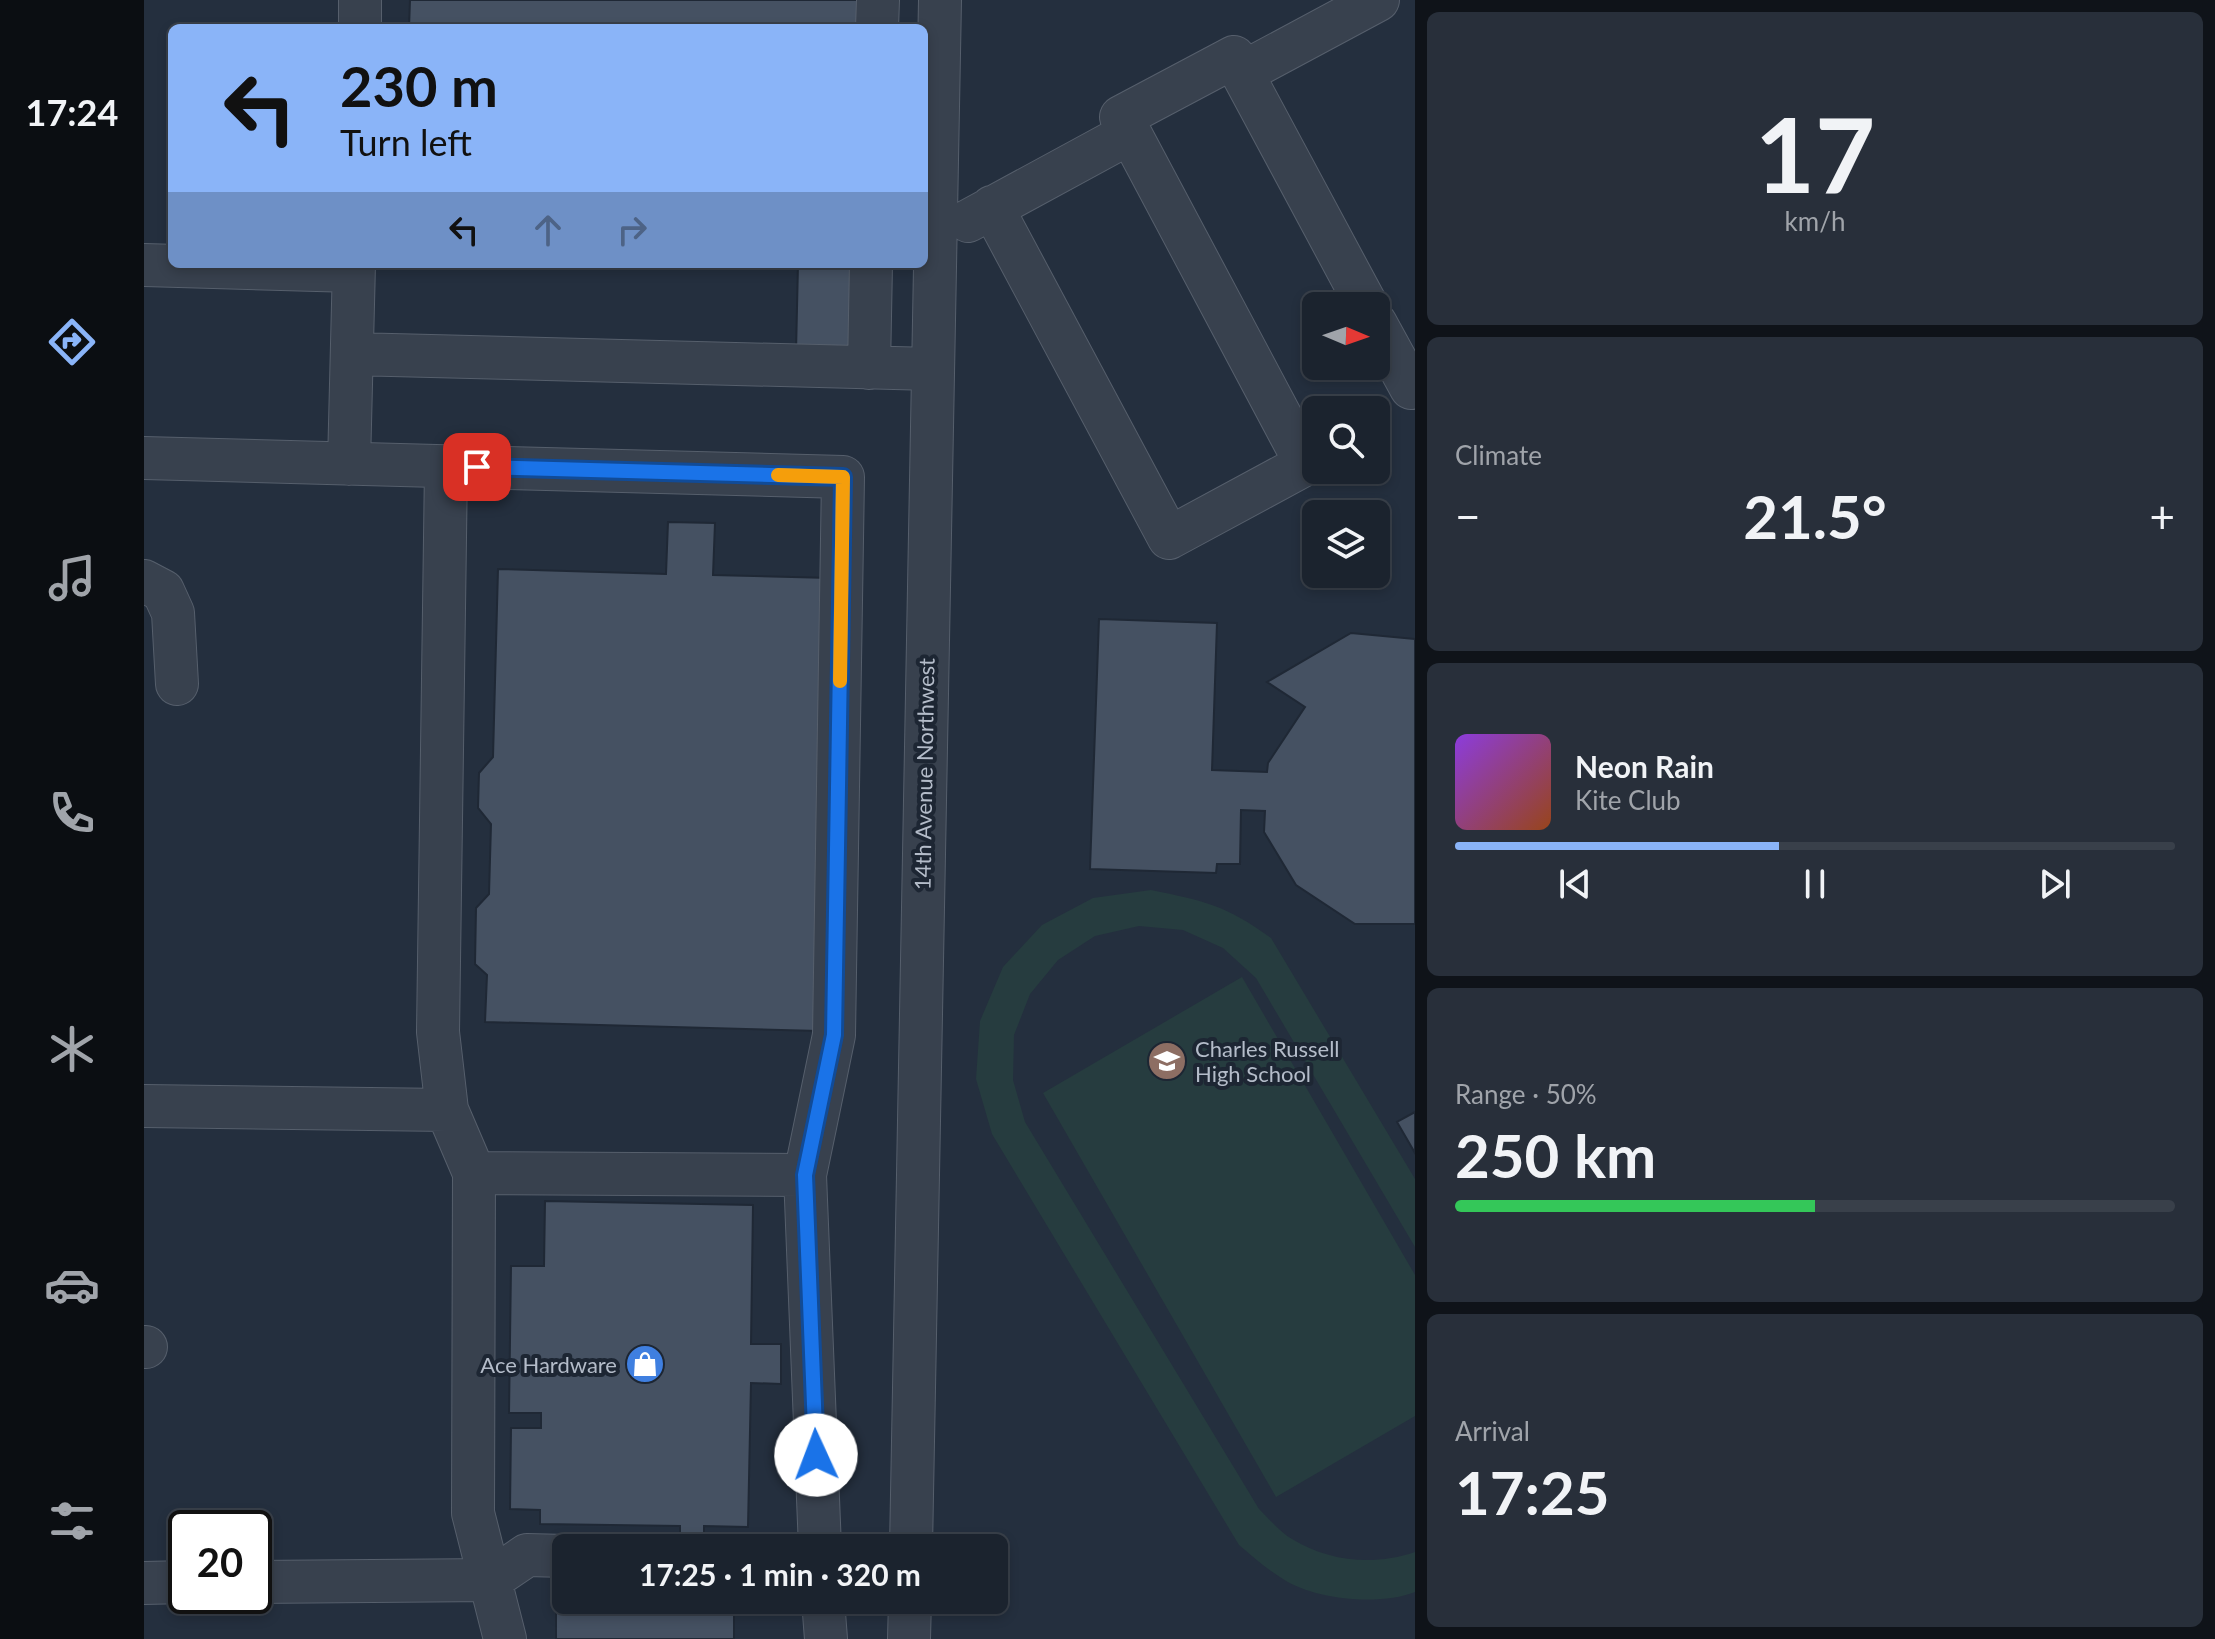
<!DOCTYPE html>
<html lang="en">
<head>
<meta charset="utf-8">
<style>
  body { margin:0; font-family:Lato,sans-serif; background:#282f3a; color:#f1f3f6; height:100vh; display:flex; flex-direction:column; font-size:30px; white-space:nowrap }
  * { box-sizing:border-box; margin:0 }
  p { font-size:26px; color:#a0a4aa }
  .icon { flex:none; width:44px; height:44px; fill:none; stroke:currentColor; stroke-width:2; stroke-linecap:round; stroke-linejoin:round }
  .map { position:relative; flex:1; overflow:hidden }
  .details { display:flex; flex-direction:column; gap:12px; padding:12px; background:#0f1319; width:800px }
  .details>* { flex:none }
  .hud { position:absolute; left:24px; top:24px; width:760px; height:244px; border-radius:12px; box-shadow:0 4px 12px #0003,0 0 0 2px #39404a; background:#8ab4f8; color:#111; overflow:hidden }
  .needle { width:52px; rotate:92deg }
  .buttons { position:absolute; left:1158px; top:292px; display:grid; gap:16px }
  .buttons a { display:grid; place-items:center; width:88px; height:88px; border-radius:12px; background:#1b232e; box-shadow:0 4px 12px #0003,0 0 0 2px #39404a; font-size:40px }
  .speed { position:absolute; left:24px; top:1510px; display:flex; gap:16px; font-size:40px; font-weight:700; text-align:center }
  .speed>* { display:grid; place-content:center; width:104px; height:104px; border-radius:50%; background:#1b232e; box-shadow:0 4px 12px #0003,0 0 0 2px #39404a; line-height:1 }
  .speed .limit { border:4px solid #111; border-radius:12px; background:#fff; color:#111 }
  .pin { position:absolute; display:grid; place-items:center; width:68px; height:68px; color:#fff; margin:-34px; border-radius:16px; box-shadow:0 4px 12px #0006 }
  .me { position:absolute; width:88px; margin:-44px; rotate:358deg; stroke-linejoin:round; filter:drop-shadow(0 0 6px #0008) }
  .turn { display:flex; align-items:center; gap:28px; height:168px; padding:0 40px; font-size:36px }
  .turn .icon { width:104px; height:104px; stroke-width:2.5 }
  .turn b { display:block; font-size:56px; line-height:68px }
  .lanes { display:flex; align-items:center; height:76px; padding:0 40px; background:#0003; justify-content:center; gap:40px; direction:ltr }
  .lanes .off { opacity:.35 }
  .big { font-size:60px; font-weight:700; line-height:1.1 }
  .details .widget { flex:1; display:flex; flex-direction:column; justify-content:center; gap:12px; min-width:0; padding:0 28px; border-radius:12px; background:#282f3a }
  .details .dial { align-items:center; gap:0 }
  .dial b { font-size:104px; line-height:1 }
  .song { display:flex; align-items:center; gap:24px }
  .cover { width:96px; height:96px; border-radius:12px; background:linear-gradient(135deg,hsl(270 70% 55%),hsl(20 70% 35%)) }
  .played { height:8px; border-radius:4px; background:linear-gradient(90deg,#8ab4f8 45%,#39404a 45%) }
  .keys { display:flex; justify-content:space-around; direction:ltr }
  .heat { display:flex; justify-content:space-between; align-items:center; font-size:44px; direction:ltr }
  .charge { height:12px; border-radius:6px; background:linear-gradient(90deg,#34c759 50%,#39404a 0) }
  .trip { position:absolute; left:408px; top:1534px; width:456px; height:80px; border-radius:12px; background:#1b232e; box-shadow:0 4px 12px #0003,0 0 0 2px #39404a; font-weight:700; line-height:80px; text-align:center }
  main { display:flex; flex:1; min-height:0 }
  .tab-bar { display:flex; flex-direction:column; width:144px; justify-content:space-around; align-items:center; background:#0b0e12; color:#a0a4aa }
  .tab-bar .icon { width:56px; height:56px }
  .tab-bar .on { color:#8ab4f8 }
  .tab-bar b { font-size:36px; color:#f1f3f6 }
  .map>svg:first-child { display:block }
  .green { fill:#263c3f }
  .building { fill:#455162; stroke:#1f2835; stroke-width:2 }
  .lines { fill:none; stroke-linecap:round; stroke-linejoin:round }
  .minor-casing { stroke:#565f6c; stroke-width:44 }
  .minor { stroke:#38414e; stroke-width:42 }
  .route-casing { stroke:#114b97; stroke-width:20 }
  .route { stroke:#1a73e8; stroke-width:14 }
  .slow { stroke:#f59e0b; stroke-width:14 }
  .labels { text-anchor:middle; dominant-baseline:central; stroke-width:8; stroke-linejoin:round; paint-order:stroke }
  .street-label { font-size:22px; fill:#b4bcc9; stroke:#1d2633 }
  .poi-label { font-size:22px; fill:#b4bcc9; stroke:#1d2633; text-anchor:start }
</style>
</head>
<body>
<main>
<nav class="tab-bar">
<b>17:24</b>
<svg class="icon on" aria-label="directions" viewBox="0 0 24 24"><path d="M12 3l9 9-9 9-9-9zM9 14v-3h6M13 9l2 2-2 2"/></svg>
<svg class="icon" aria-label="music" viewBox="0 0 24 24"><path d="M9 18V5l10-2v13"/><circle cx="6" cy="18" r="3"/><circle cx="16" cy="16" r="3"/></svg>
<svg class="icon" aria-label="phone" viewBox="0 0 24 24"><path d="M5 4h4l2 5-3 2q2 4 5 5l2-3 5 2v4C11 20 4 13 5 4z"/></svg>
<svg class="icon" aria-label="climate" viewBox="0 0 24 24"><path d="M12 3v18M4 7l16 10M4 17L20 7"/></svg>
<svg class="icon" aria-label="car" viewBox="0 0 24 24"><path d="M5 17H2v-5l4-1 3-4h7l3 4 3 1v5h-3M9 17h6M6 11h13"/><circle cx="7" cy="17" r="2"/><circle cx="17" cy="17" r="2"/></svg>
<svg class="icon" aria-label="filters" viewBox="0 0 24 24"><path d="M4 7h16M4 17h16"/><circle cx="9" cy="7" r="2"/><circle cx="15" cy="17" r="2"/></svg>
</nav>
<div class="map">
<svg width="1271" height="1639" viewBox="0 0 1271 1639">
  <rect width="100%" height="100%" fill="#242f3e"/>
  <path class="green" d="M1007 890C1060 901 1082 905 1127 938L1271 1179V1247L1112 978 1079 948 1039 930 995 926 951 936 914 960 886 994 870 1035 869 1080 881 1122 1115 1509C1125 1519 1136 1532 1148 1539 1186 1562 1230 1566 1271 1552V1592C1236 1606 1171 1600 1139 1579 1124 1570 1109 1557 1095 1545L848 1134 832 1079 836 1021 859 967 898 925 949 898Z
    M1098 977 1271 1275V1416L1132 1497 899 1093Z"/>
  <path class="building" d="M266 0H720L719 28H265Z
    M654 264H712L710 354 652 352Z
    M524 522 571 523 569 575 687 578 675 1031 341 1022 343 975 331 964 332 908 345 894 347 824 334 808 335 773 349 757 354 569 522 574Z
    M955 619 1073 623 1068 770 1123 772 1124 763 1161 707 1123 682 1207 633 1271 639V924H1211L1152 885 1120 832 1121 811 1097 810 1096 864H1073L1072 873 946 869Z
    M1271 1112V1153L1253 1122Z
    M401 1201 609 1205 607 1344H637V1384L607 1383 604 1527 560 1526V1545H536V1526L396 1524V1510L366 1509 367 1428H397V1413H365L367 1266H400Z
    M412 1572H422V1600H590V1639H412Z"/>
  <g class="lines">
    <defs>
      <path id="minor" d="M216 28V0
        M733 28 734 0
        M1098 73 1223 306
        M848 207 1025 538 1162 464 986 133
        M824 221 986 133 977 117 1090 57 1098 73 1234 0
        M0 265 209 271
        M1232 324 1267 388 1271 386
        M208 354 788 369
        M725 368 727 264
        M0 458 699 477 690 1035 661 1175 330 1173
        M205 464 210 264
        M302 467 294 1032 303 1110 330 1173 329 1513 361 1639
        M0 581 19 591 29 613 33 684
        M0 1106 303 1110
        M661 1175 676 1548
        M0 1347H2
        M767 1548 796 0
        M110 1582 346 1580 383 1555 422 1556
        M0 1583 42 1582
        M679 1600 682 1639
        M765 1639 766 1600"/>
    </defs>
    <use href="#minor" class="minor-casing"/>
    <use href="#minor" class="minor"/>
  </g>
  <g class="lines">
    <defs>
      <path id="route" d="M333 467 699 477 690 1035 661 1175 672 1455"/>
    </defs>
    <use href="#route" class="route-casing"/>
    <use href="#route" class="route"/>
    <path class="slow" d="M634 475 699 477 696 681"/>
  </g>
  <defs>
    <symbol id="school-disc" viewBox="-11 -11 22 22"><circle r="9.5" fill="#8d6e63" stroke="#1d2633"/><path d="M0-5L7-2L0 1L-7-2ZM-4 1L0 2.5L4 1V4Q0 6-4 4Z" fill="#fff"/></symbol>
    <symbol id="shop-disc" viewBox="-11 -11 22 22"><circle r="9.5" fill="#3f7fe0" stroke="#1d2633"/><path d="M-5-2.5h2.3a2.7 3.5 0 0 1 5.4 0H5L5.5 6h-11ZM-1.5-2.5h3a1.5 2.3 0 0 0-3 0Z" fill="#fff"/></symbol>
  </defs>
  <g fill-rule="evenodd">
    <use href="#school-disc" x="1001" y="1039" width="44" height="44"/>
    <use href="#shop-disc" x="479" y="1342" width="44" height="44"/>
  </g>
  <g class="labels">
    <g class="street-label">
      <text transform="translate(780 774) rotate(-89)">14th Avenue Northwest</text>
    </g>
    <g class="poi-label">
      <text x="1051" y="1048">Charles Russell<tspan x="1051" dy="25">High School</tspan></text>
      <text x="473" y="1364" text-anchor="end">Ace Hardware</text>
    </g>
  </g>
</svg>
<div class="buttons">
<a><svg class="needle" viewBox="-14 -14 28 28"><path d="M0-13l5 13h-10z" fill="#e53935"/><path d="M0 13l5-13h-10z" fill="#a0a4aa"/></svg></a>
<a><svg class="icon" aria-label="search" viewBox="0 0 24 24"><circle cx="10" cy="10" r="6"/><path d="M15 15l6 6"/></svg></a>
<a><svg class="icon" aria-label="layers" viewBox="0 0 24 24"><path d="M12 4l9 5-9 5-9-5zM3 14l9 5 9-5"/></svg></a>
</div>
<div class="speed"><div class="limit">20</div></div>
<div class="pin" style="left:333px;top:467px;background:#d93025"><svg class="icon" aria-label="arrive" viewBox="0 0 24 24"><path d="M6 21V4h12l-3 4 3 4H6"/></svg></div>
<svg class="me" style="left:672px;top:1455px" viewBox="-20 -20 40 40"><circle r="19" fill="#fff"/><path d="M0-13L10 11 0 6-10 11z" fill="#1a73e8"/></svg>
<div class="trip">17:25 · 1 min · 320 m</div>
<div class="hud">
<div class="turn"><svg class="icon" aria-label="left" viewBox="0 0 24 24"><path d="M17 20v-9H6M10 6l-5 5 5 5"/></svg><div><b>230 m</b>Turn left</div></div>
<div class="lanes"><svg class="icon" aria-label="left" viewBox="0 0 24 24"><path d="M17 20v-9H6M10 6l-5 5 5 5"/></svg><svg class="icon off" aria-label="ahead" viewBox="0 0 24 24"><path d="M12 20V5M6 11l6-6 6 6"/></svg><svg class="icon off" aria-label="right" viewBox="0 0 24 24"><path d="M7 20v-9h11M14 6l5 5-5 5"/></svg></div>
</div>
</div>
<section class="details">
<div class="widget dial"><b>17</b><p>km/h</p></div>
<div class="widget"><p>Climate</p>
<div class="heat"><a>−</a><b class="big">21.5°</b><a>+</a></div>
</div>
<div class="widget">
<div class="song"><i class="cover"></i><div><b>Neon Rain</b><p>Kite Club</p></div></div>
<div class="played"></div>
<div class="keys"><svg class="icon" aria-label="previous" viewBox="0 0 24 24"><path d="M18 5L8 12l10 7zM5 5v14"/></svg><svg class="icon" aria-label="pause" viewBox="0 0 24 24"><path d="M8 5v14M16 5v14"/></svg><svg class="icon" aria-label="next" viewBox="0 0 24 24"><path d="M6 5l10 7-10 7zM19 5v14"/></svg></div>
</div>
<div class="widget"><p>Range · 50%</p><b class="big">250 km</b><div class="charge"></div></div>
<div class="widget"><p>Arrival</p><b class="big">17:25</b></div>
</section>
</main>
</body>
</html>
